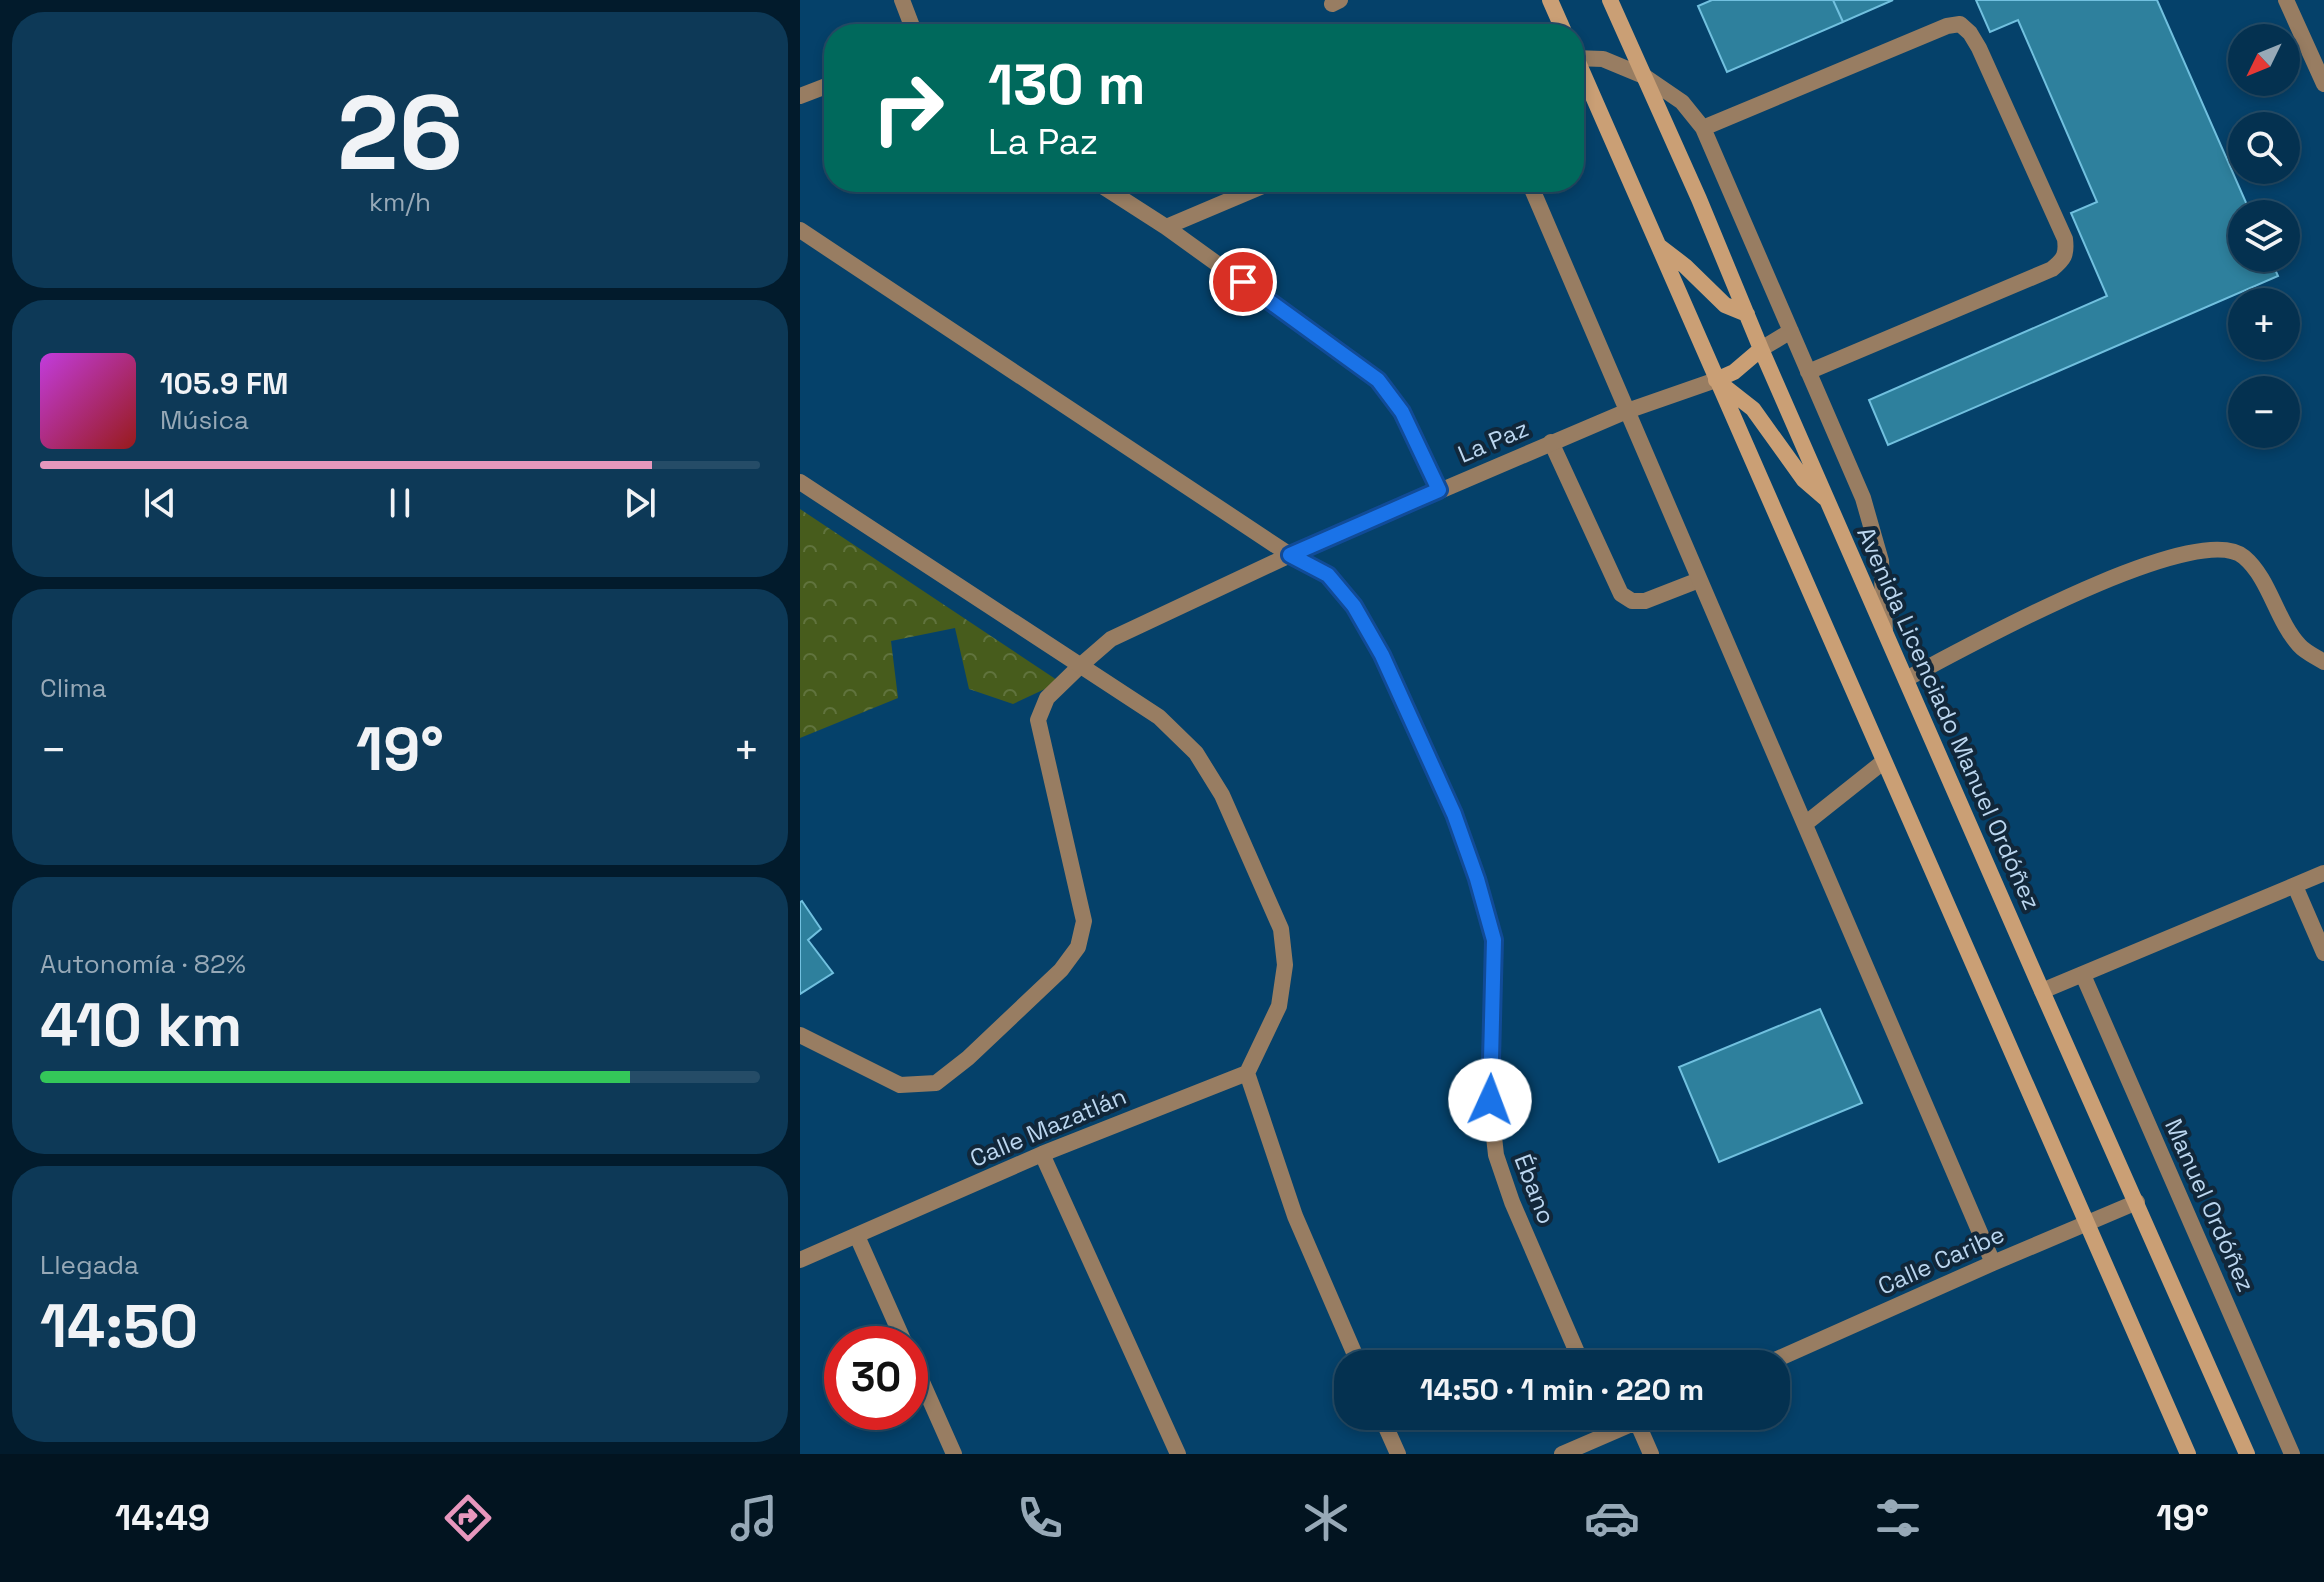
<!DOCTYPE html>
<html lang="es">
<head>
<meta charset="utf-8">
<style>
  body { margin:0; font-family:"Space Grotesk",sans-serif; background:#0d3957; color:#f1f3f6; height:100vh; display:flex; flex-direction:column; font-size:30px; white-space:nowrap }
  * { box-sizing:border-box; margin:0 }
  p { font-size:26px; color:#97a9b7 }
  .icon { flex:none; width:44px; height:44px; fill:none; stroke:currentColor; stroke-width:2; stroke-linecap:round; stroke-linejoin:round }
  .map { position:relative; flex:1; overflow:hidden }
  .drawer { display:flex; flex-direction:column; gap:12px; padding:12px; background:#021b2c; width:800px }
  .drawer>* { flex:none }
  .hud { position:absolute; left:24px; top:24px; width:760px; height:168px; border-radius:32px; box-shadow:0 4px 12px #0003,0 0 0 2px #254c67; background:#00695c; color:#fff; overflow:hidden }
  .needle { width:52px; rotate:227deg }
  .controls { position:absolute; left:1428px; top:24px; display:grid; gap:16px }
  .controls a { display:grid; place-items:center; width:72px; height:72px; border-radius:50%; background:#043150; box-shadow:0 4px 12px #0003,0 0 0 2px #254c67; font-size:40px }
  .speed { position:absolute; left:24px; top:1326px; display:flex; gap:16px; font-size:40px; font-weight:700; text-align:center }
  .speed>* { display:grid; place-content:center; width:104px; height:104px; border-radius:50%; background:#043150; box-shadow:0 4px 12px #0003,0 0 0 2px #254c67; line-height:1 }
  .speed .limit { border:12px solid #d22; background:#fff; color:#111 }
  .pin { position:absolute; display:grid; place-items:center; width:68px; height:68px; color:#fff; margin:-34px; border:4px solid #fff; border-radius:50%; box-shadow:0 2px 8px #0007 }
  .me { position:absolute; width:88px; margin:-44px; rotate:2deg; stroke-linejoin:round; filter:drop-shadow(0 0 6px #0008) }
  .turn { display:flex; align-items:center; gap:28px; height:168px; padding:0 32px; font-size:36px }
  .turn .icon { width:104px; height:104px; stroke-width:2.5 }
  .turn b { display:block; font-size:56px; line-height:68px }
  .big { font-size:60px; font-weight:700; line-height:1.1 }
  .drawer .card { flex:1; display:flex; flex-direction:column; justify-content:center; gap:12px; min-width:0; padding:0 28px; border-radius:32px; background:#0d3957 }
  .drawer .dial { align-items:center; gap:0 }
  .dial b { font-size:104px; line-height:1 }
  .song { display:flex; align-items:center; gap:24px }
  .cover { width:96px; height:96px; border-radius:12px; background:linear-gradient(135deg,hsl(290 70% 55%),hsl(0 70% 35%)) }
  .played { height:8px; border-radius:4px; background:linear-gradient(90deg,#e797bd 85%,#254c67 85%) }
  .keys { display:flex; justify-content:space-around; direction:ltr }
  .heat { display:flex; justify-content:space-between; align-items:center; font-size:44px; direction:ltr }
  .charge { height:12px; border-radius:6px; background:linear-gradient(90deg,#34c759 82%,#254c67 0) }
  .trip { position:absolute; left:534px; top:1350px; width:456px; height:80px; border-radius:32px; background:#043150; box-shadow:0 4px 12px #0003,0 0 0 2px #254c67; font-weight:700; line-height:80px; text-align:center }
  .dock { display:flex; height:128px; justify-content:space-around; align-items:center; background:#021420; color:#97a9b7 }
  .dock .icon { width:56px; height:56px }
  .dock .active { color:#e797bd }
  .dock b { font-size:36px; color:#f1f3f6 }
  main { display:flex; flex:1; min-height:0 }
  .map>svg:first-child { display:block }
  .park { fill:url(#park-crowns) }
  .building { fill:#2e809d; stroke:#71c0df; stroke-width:2 }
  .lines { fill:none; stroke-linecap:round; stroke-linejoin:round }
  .lane { stroke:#987d62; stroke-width:16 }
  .street { stroke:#987d62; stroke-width:16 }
  .secondary { stroke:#ca9f75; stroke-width:16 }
  .route-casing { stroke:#114b97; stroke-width:20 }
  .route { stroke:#1a73e8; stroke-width:14 }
  .labels { text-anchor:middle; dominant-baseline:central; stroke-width:8; stroke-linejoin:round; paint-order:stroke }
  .street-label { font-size:24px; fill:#bbd6ef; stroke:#11273a }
</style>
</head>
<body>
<main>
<section class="drawer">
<div class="card dial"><b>26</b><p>km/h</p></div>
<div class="card">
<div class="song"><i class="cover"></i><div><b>105.9 FM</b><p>Música</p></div></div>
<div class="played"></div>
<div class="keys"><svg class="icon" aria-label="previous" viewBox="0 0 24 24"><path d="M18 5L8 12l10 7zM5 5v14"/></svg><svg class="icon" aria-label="pause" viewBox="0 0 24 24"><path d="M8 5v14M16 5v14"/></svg><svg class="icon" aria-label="next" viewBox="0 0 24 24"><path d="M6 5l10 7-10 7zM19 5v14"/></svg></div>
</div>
<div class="card"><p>Clima</p>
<div class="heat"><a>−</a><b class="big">19°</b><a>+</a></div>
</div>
<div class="card"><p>Autonomía · 82%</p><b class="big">410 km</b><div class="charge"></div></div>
<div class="card"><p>Llegada</p><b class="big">14:50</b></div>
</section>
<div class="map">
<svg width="1524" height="1454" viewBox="0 0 1524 1454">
  <defs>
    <pattern id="park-crowns" width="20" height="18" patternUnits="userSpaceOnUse" patternTransform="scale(2)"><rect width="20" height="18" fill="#475c1c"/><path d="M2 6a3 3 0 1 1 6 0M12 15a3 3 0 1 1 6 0" fill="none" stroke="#60733d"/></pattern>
  </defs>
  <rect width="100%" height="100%" fill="#05416a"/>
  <path class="park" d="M0 509 260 682 213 704 169 689 155 628 91 641 98 698 0 738Z"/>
  <path class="building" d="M912 0H1033L1043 22 927 72 898 6Z
    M1033 0H1093L1043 22Z
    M1176 0H1357L1451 214H1442V258H1470L1478 276 1088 445 1069 400 1307 296 1271 213 1297 202 1218 20 1190 32Z
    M2 901 21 929 8 940 33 973 0 994V902Z
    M1020 1009 1062 1103 919 1162 879 1067Z"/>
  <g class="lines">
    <path class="lane" d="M532 4 540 0
      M844 76 882 102 903 128 1063 498 1081 561 1085 630
      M903 128 1147 26 1160 24 1170 33 1179 48 1265 239C1267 255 1264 259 1252 269L1008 372
      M961 349 991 331
      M751 442 821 594 832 601H845L899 580
      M1106 679C1158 652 1397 517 1444 557 1470 579 1476 620 1499 645 1505 652 1516 657 1524 662
      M0 1035 100 1085 136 1083 168 1058 261 970 278 947 284 921 238 720 247 698 281 665"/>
    <path class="street" d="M102 0 115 34
      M1486 0 1524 84
      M774 58 803 59 844 76
      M0 96 34 83
      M296 182 366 227 578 380 602 412 639 490
      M729 182 1193 1263
      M366 227 472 182
      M0 230 490 555 528 575 554 606 582 655 654 814 677 879 694 940 690 1100 696 1155 712 1202 782 1364
      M0 482 359 717 396 753 422 795 481 929 485 965 479 1006 447 1073 242 1154 0 1260
      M281 665 311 639 490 555 827 411 916 380
      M1005 824 1083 762
      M1495 886 1524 953
      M1283 975 1492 1454
      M1242 991 1524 873
      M447 1073 495 1216 559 1364
      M242 1154 378 1454
      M57 1236 105 1344
      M110 1355 154 1454
      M966 1364 1193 1263 1337 1202
      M581 1416 598 1454
      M837 1422 851 1454
      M762 1454 850 1416"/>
    <path class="secondary" d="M750 0 765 34
      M810 0 899 199 961 349 1242 991 1447 1454
      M774 53 1388 1454
      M859 246 885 266 925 305 947 314
      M961 349 934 372 916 380 953 409 1004 480 1026 499"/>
  </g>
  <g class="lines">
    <defs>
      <path id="route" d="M443 282 578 380 602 412 639 490 490 555 528 575 554 606 582 655 654 814 677 879 694 940 690 1100"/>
    </defs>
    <use href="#route" class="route-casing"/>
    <use href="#route" class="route"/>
  </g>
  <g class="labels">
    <g class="street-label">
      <text transform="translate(693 441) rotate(-23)">La Paz</text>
      <text transform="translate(1149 718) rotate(66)">Avenida Licenciado Manuel Ordóñez</text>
      <text transform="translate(248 1127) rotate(-23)">Calle Mazatlán</text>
      <text transform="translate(735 1189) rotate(69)">Ébano</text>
      <text transform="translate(1410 1205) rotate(66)">Manuel Ordóñez</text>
      <text transform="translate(1141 1260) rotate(-24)">Calle Caribe</text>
    </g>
  </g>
</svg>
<div class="controls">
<a><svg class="needle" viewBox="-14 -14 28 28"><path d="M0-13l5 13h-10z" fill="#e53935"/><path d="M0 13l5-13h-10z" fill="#97a9b7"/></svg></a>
<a><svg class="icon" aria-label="search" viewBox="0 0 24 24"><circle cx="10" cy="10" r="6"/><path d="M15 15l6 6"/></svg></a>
<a><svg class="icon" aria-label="layers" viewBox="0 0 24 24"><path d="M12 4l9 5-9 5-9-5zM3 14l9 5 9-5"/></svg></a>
<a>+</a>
<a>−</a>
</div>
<div class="speed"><div class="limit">30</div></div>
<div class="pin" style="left:443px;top:282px;background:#d93025"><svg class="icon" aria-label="arrive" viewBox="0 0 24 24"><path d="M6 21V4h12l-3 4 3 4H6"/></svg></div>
<svg class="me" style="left:690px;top:1100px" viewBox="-20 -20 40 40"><circle r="19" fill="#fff"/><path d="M0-13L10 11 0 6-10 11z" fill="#1a73e8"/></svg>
<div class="trip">14:50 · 1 min · 220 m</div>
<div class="hud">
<div class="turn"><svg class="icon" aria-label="right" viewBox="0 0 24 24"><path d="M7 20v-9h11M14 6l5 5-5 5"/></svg><div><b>130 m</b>La Paz</div></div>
</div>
</div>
</main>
<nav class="dock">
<b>14:49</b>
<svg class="icon active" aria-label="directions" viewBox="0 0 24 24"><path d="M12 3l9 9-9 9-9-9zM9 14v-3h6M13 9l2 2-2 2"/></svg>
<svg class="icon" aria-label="music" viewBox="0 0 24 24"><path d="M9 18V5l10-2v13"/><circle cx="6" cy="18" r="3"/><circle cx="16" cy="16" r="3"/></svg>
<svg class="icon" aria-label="phone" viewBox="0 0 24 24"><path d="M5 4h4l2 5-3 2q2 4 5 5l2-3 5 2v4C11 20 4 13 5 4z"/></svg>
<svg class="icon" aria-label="climate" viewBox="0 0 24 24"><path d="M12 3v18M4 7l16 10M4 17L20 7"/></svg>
<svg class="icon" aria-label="car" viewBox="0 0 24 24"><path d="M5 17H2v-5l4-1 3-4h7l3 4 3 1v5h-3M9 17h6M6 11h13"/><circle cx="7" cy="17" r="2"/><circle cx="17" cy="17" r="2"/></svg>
<svg class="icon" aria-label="filters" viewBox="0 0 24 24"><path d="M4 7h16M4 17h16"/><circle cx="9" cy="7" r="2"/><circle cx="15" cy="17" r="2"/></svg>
<b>19°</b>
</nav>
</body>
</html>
